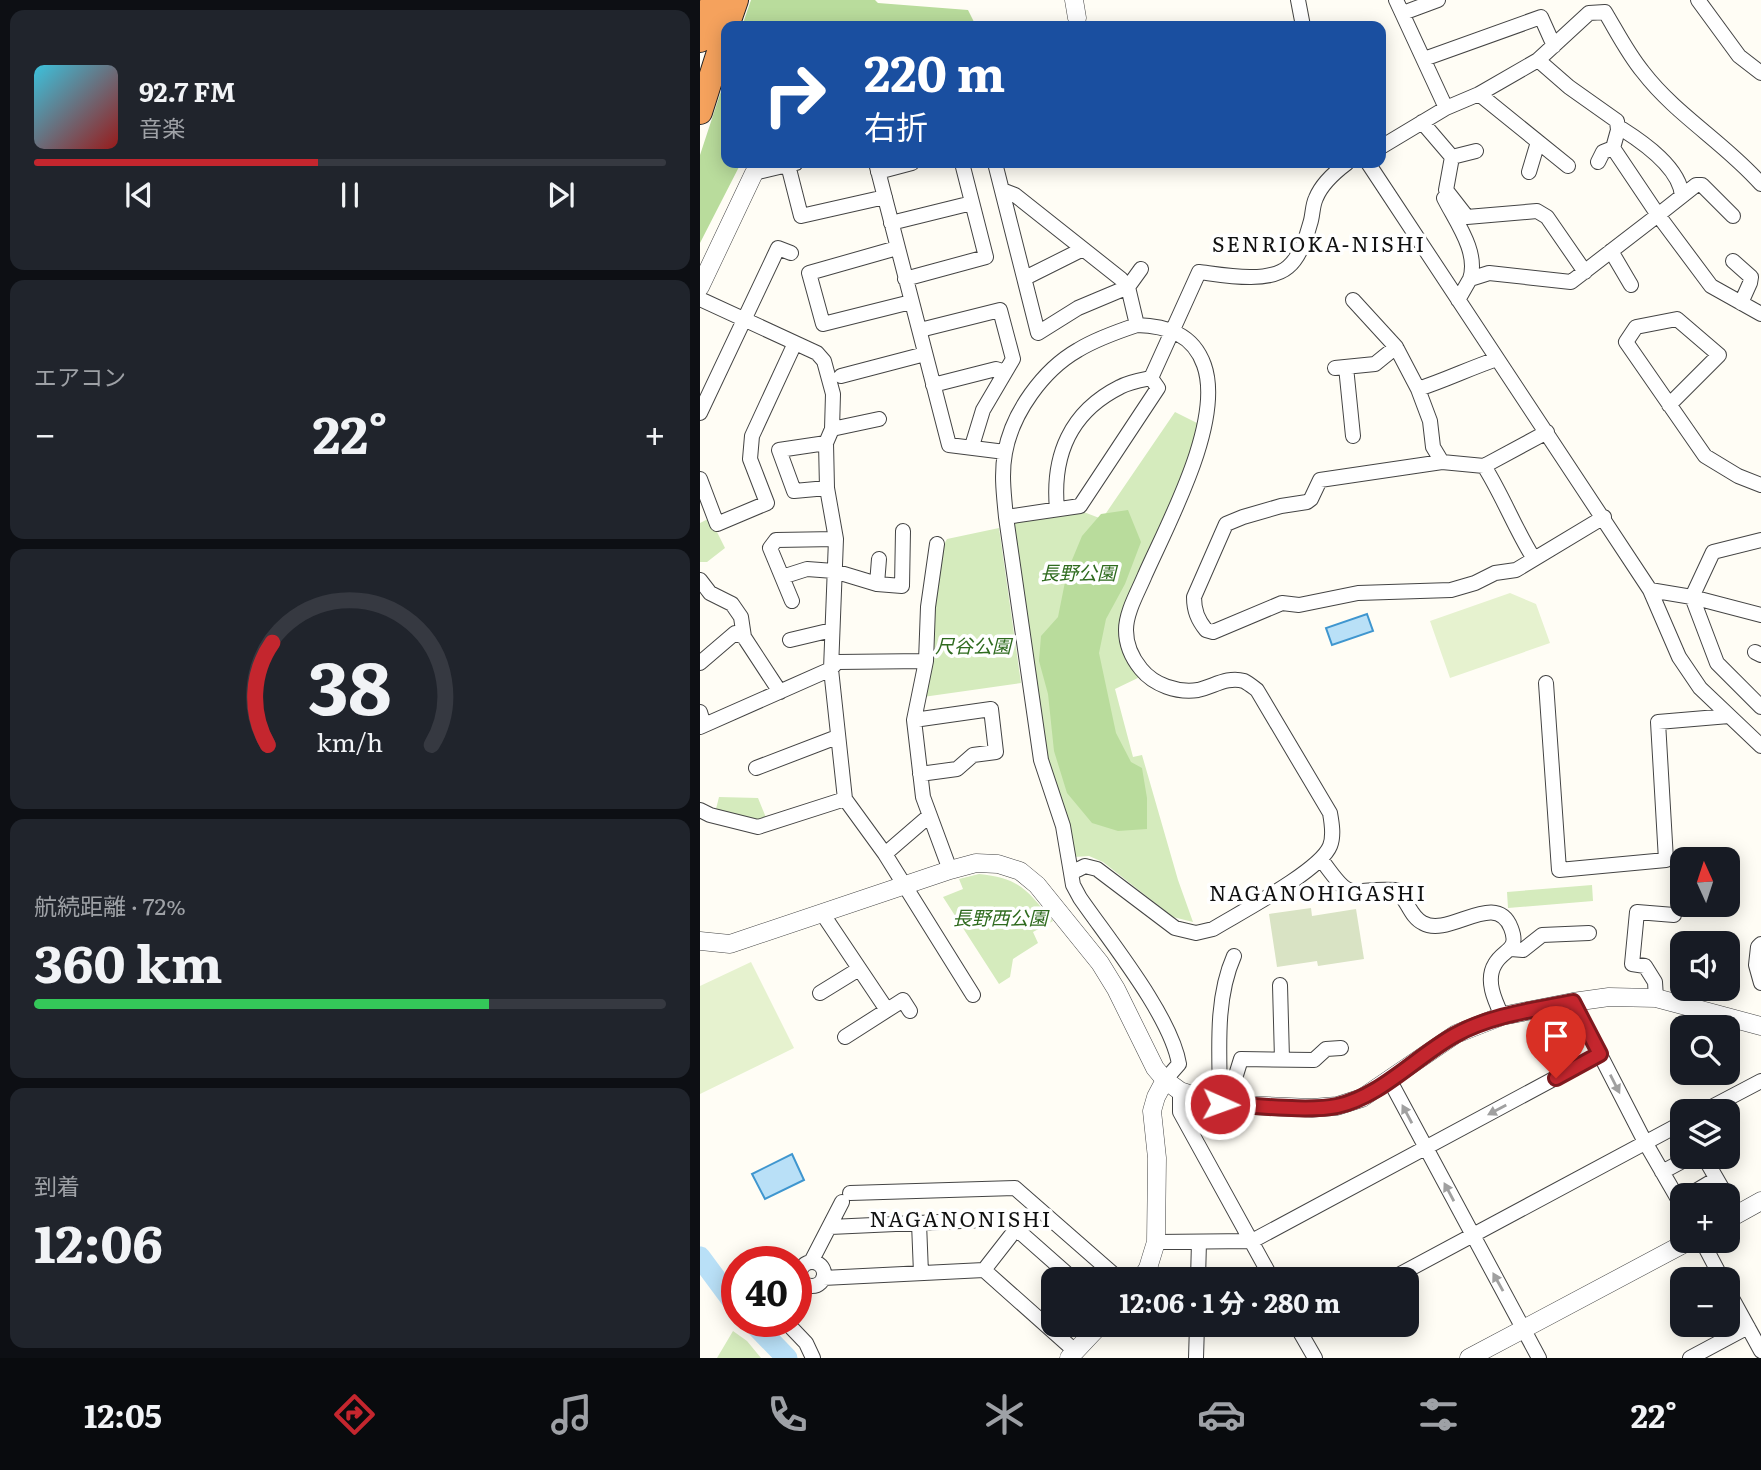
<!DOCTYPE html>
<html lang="ja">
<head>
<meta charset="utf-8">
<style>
  body { margin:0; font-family:Literata,"Noto Sans JP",serif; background:#20242c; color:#f1f3f6; height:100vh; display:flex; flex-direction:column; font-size:26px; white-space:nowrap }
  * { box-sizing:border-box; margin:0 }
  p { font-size:23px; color:#9ea1a6 }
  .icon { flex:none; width:38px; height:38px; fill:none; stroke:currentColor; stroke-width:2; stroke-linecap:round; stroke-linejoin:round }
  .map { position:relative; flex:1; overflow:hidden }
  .details { display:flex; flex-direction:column; gap:10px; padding:10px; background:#0d0f14; width:700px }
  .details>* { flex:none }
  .guide { position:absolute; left:21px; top:21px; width:665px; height:147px; border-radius:14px; box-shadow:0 4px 18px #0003; background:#1a4fa0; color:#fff; overflow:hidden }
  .needle { width:46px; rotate:357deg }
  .controls { position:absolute; left:970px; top:847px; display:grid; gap:14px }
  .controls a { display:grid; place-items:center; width:70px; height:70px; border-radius:14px; background:#171b24; box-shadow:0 4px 18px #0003; font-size:35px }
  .speed { position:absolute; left:21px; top:1246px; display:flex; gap:14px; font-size:35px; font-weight:700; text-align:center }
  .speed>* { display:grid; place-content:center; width:91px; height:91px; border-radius:50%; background:#171b24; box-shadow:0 4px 18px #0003; line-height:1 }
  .speed .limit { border:10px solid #d22; background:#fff; color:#111 }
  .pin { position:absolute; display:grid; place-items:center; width:60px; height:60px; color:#fff; margin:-72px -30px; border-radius:50% 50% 50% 0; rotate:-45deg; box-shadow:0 0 7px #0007 }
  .pin .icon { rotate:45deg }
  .me { position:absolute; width:77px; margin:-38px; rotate:92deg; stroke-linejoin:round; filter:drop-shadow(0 0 5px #0008) }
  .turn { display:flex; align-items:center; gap:24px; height:147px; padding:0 28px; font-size:32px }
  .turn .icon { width:91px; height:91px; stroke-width:2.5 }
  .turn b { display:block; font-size:49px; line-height:60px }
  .big { font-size:52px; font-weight:700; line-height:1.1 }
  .details .widget { flex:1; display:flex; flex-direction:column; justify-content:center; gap:10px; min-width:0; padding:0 24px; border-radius:14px; background:#20242c }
  .details .dial { align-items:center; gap:0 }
  .dial svg { height:182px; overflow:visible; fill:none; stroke:#363941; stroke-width:7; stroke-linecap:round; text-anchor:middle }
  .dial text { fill:#f1f3f6; stroke:none }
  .song { display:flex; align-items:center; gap:21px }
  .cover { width:84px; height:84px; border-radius:10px; background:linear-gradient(135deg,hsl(190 70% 55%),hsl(0 70% 35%)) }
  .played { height:7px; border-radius:4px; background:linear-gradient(90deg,#c4262e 45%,#363941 45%) }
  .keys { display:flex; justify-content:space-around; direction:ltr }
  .heat { display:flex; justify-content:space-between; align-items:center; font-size:38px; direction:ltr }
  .charge { height:10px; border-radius:5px; background:linear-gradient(90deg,#34c759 72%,#363941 0) }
  .trip { position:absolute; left:341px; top:1267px; width:378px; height:70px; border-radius:14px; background:#171b24; box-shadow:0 4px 18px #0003; font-weight:700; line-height:70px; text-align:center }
  .tab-bar { display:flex; height:112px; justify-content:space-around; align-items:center; background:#090b0e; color:#9ea1a6 }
  .tab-bar .icon { width:49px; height:49px }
  .tab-bar .selected { color:#c4262e }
  .tab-bar b { font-size:32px; color:#f1f3f6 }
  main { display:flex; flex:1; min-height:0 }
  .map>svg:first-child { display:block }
  .green { fill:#d5ebbd }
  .forest { fill:#b9dc9c }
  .cemetery { fill:#d9e3c4 }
  .pitch { fill:#e6f2cf }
  .water { fill:#b9e0f7; stroke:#3f96cf; stroke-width:2 }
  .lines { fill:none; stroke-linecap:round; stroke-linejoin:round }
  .river { stroke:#b9e0f7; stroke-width:21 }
  .minor-casing { stroke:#444; stroke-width:16 }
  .tertiary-casing { stroke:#444; stroke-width:19 }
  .motorway-casing { stroke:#222; stroke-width:26 }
  .minor { stroke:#fff; stroke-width:14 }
  .tertiary { stroke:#fff; stroke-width:18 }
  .motorway { stroke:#f5a25d; stroke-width:24 }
  .oneway { fill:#a0a0a0 }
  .route-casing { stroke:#7f191e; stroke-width:18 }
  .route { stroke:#c4262e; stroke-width:12 }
  .labels { text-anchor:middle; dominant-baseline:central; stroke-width:7; stroke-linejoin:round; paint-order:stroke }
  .park-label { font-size:19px; font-style:italic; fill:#2f6b1f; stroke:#fff }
  .neighbourhood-label { font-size:21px; letter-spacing:2px; fill:#111; stroke:#fff }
</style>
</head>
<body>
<main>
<section class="details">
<div class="widget">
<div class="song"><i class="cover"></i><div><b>92.7 FM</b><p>音楽</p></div></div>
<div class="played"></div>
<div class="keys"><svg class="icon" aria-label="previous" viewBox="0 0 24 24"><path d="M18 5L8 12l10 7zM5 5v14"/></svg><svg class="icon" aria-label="pause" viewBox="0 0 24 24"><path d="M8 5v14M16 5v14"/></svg><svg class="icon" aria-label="next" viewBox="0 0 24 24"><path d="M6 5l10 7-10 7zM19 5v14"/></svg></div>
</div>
<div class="widget"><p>エアコン</p>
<div class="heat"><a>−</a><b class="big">22°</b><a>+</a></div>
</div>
<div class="widget dial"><svg viewBox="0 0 100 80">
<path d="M14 69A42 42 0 1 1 86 69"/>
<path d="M14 69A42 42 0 0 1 16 24" stroke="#c4262e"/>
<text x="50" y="56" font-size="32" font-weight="700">38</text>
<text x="50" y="72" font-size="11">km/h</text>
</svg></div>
<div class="widget"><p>航続距離 · 72%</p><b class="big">360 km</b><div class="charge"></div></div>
<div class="widget"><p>到着</p><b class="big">12:06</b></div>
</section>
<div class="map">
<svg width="1061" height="1358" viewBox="0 0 1061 1358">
  <rect width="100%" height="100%" fill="#fffdf5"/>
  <path class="green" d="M475 412 499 424 489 464 422 630 442 676 415 689 433 757 442 755 478 880 493 922 473 917 403 862 389 856 374 857 347 760 311 524 315 520 381 511 402 519Z
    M10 518 25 548 7 562H0V523Z
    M299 528 321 683 223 697 240 551 247 539Z
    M19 797 58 798 67 820 61 823 15 813Z
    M279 874C321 878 327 891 353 921L333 932 338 943 313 959 310 977 299 984 243 897 263 889 259 879Z
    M892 885 893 901 808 908 807 892Z
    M33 1331 47 1341 61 1358H17Z"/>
  <path class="forest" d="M51 0H175L178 3 268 10 276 26H42Z
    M26 76V163H41L0 243V155Z
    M428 510 441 542 425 584 406 619 399 653 416 733 431 762 442 768 447 798V829L418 831 392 823 367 793 354 751 348 694 339 661 341 636 358 617 367 572 382 536 401 514Z"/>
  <path class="cemetery" d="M611 908 612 916 656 909 664 959 618 966 617 961 577 967 569 914Z"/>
  <path class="pitch" d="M810 593 836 604 850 643 750 678 730 621Z
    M51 962 94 1048 0 1094V986Z"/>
  <path class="water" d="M667 614 673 631 632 645 626 628Z
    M92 1154 104 1180 65 1199 52 1174Z"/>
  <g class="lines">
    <path class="river" d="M0 1257 37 1307
      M51 1321 87 1358"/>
    <defs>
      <path id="minor" d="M598 0 603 26
        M696 0 746 108
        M998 0 1039 56 1061 73
        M703 13 738 0
        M724 59 841 17 854 46
        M838 60 869 87 917 121 918 130 922 129C944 143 980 168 982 196
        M779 94 868 166
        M722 122 752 157 746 190 767 217 837 211 847 217 885 272
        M918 130 913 148 958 215 996 185H1002L1033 216
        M681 147 746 108 779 94 838 60 889 13 905 12C917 32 928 54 943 72 976 115 1025 143 1061 184
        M752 157 776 151
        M898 162 903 152 913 148
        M176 163 249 445 305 452
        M295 163 338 333 378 308 428 287 441 269
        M668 163 950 590 979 657 1000 688 1061 746
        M88 165 101 216 185 197
        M178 172 212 163
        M829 172 838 142
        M54 173 96 163
        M302 190 315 195 421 279 428 287 437 325
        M744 198C756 222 779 252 770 279
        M191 223 272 203
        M197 248 109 273 123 324 211 302
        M911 251 931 285
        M1033 261 1051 277 1050 283 1041 303
        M325 278 383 249
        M205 279 286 257 262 163
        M0 299 117 353 124 361 133 394 132 429 126 443 127 488 136 539 131 669 145 799 185 854 229 816
        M653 300 696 347 718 389 730 421 733 447 742 462
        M758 300 770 279 789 273 871 282 958 215 1011 286 1061 314
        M437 325C467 326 493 334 504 365 524 421 468 523 445 575 438 592 426 612 426 630 426 644 432 658 441 669 454 685 477 693 498 690 513 687 527 676 544 681 548 683 553 687 557 690L630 813C632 824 634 836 630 846 620 871 539 913 513 929L496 933 475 928 397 869 385 866 371 873 363 826 341 760 306 517C304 496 301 474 305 453 312 413 343 370 378 350 396 339 416 332 437 325Z
        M220 330 300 310 313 359 283 410 272 446
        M646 367 653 436
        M635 368 675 364 696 347
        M141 376 225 354
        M233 385 296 369 305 372
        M718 389C746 380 770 368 797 359
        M969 405 1019 355 977 319 936 327 926 342 1005 456 1038 476 1061 485
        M0 413 78 248 91 253
        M132 429 179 419
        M847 432 784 466 742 462 620 480 611 499 607 502 581 506 543 517 526 524 494 597C494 611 498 620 506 630L513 632 582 603 599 605 658 593 751 590 775 583 795 573 816 570 904 517
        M126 443 79 450 94 491 127 488
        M784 466C803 496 815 529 834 559
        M0 479 17 524 67 503 50 459 52 436 95 343
        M357 509C352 456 370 412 420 387 429 382 441 380 451 378L499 272C523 275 568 284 588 267 600 257 606 239 610 224 613 216 612 206 616 198 622 183 635 172 647 163
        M306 517 380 506 458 388 451 378
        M1061 540 1013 552 992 597 1017 663 1061 707
        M237 544 228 607 226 661 214 720 223 797 250 870
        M82 577 107 569 134 571 177 584 202 586 203 531
        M0 580 10 593 32 604 41 617 44 637 80 692
        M177 584 179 559
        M950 590 992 597 1061 615
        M92 601 70 548 76 540 136 539
        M90 640 132 630
        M1055 652 1061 655
        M0 663 35 633 44 637
        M846 683 859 870 966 860 958 722 1029 716
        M0 712 4 725
        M214 720 291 709 296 752 273 755 257 769 220 774
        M0 727 131 669 137 662 226 661
        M56 768 137 737
        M0 810 10 815 58 827 145 799
        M185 854 273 995
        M621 859C654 906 646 887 696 890 708 900 710 917 723 923 749 938 796 889 811 928 820 951 803 949 795 964 785 980 795 1001 802 1016
        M371 873 373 885 380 898C409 940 471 1016 479 1064L465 1080
        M122 913 187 1010
        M1061 944 1058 947 1056 965 1061 983
        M811 949 823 950 842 935 889 933
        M580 985 582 1059
        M120 993 159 969
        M956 998 955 982 945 966 932 964 937 912 974 915
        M873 1002 945 1142 982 1206
        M145 1037 203 1000 210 1011
        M689 1079 839 1358
        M480 1091V1112L572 1279
        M520 1104C520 1056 514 1001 534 956
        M527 1104 541 1059 614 1060 626 1049 641 1048
        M1004 1111 1061 1081
        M1004 1157 1026 1195
        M962 1172 990 1157
        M150 1193 315 1188 419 1279
        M989 1195 1016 1179
        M219 1223 221 1273
        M130 1227 305 1219 373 1279
        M1002 1241 1022 1279
        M456 1242 552 1241 900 1054
        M111 1262 142 1202
        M100 1274a12 12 0 1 1 24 0a12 12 0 1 1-24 0Z
        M284 1270 316 1229
        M123 1278 284 1270 375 1351
        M498 1279 499 1242
        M691 1279 982 1123
        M1027 1289 1061 1351
        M85 1321 106 1343 113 1358
        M596 1325 615 1358
        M496 1358 497 1325
        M990 1358 1048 1327"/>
      <path id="tertiary" d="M374 0 377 18
        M0 287 54 173
        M0 941 30 944 250 870 276 863 298 864 320 871 337 885 400 963 416 989 455 1068 465 1080 480 1091 520 1104 612 1108 637 1106 662 1098 756 1034 802 1016 873 1002 909 997 956 998 1061 1026
        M1027 1220 1061 1201
        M441 1279 448 1268 456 1242 457 1158 452 1111 456 1097 465 1080
        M369 1358 400 1325
        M769 1358 989 1241"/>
      <path id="motorway" d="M27 26 36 0
        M0 40 13 0
        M0 112 26 30"/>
    </defs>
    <use href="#minor" class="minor-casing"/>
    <use href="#tertiary" class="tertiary-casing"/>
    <use href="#motorway" class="motorway-casing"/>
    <use href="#minor" class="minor"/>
    <use href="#tertiary" class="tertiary"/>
    <use href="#motorway" class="motorway"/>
  </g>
  <defs><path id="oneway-solid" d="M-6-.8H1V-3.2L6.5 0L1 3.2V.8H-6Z" transform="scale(1.75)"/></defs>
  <g class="oneway">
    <use href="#oneway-solid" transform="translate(915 1084) rotate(63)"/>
    <use href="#oneway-solid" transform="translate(797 1110) rotate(152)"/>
    <use href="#oneway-solid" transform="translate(707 1114) rotate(-118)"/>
    <use href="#oneway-solid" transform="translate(749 1192) rotate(-118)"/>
    <use href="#oneway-solid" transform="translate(798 1282) rotate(-119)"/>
  </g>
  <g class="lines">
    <defs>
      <path id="route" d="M520 1104C552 1105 607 1112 637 1106 680 1097 717 1056 755 1035 791 1015 833 1010 873 1002L900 1054 856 1078"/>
    </defs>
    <use href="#route" class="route-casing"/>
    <use href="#route" class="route"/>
  </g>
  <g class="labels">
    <g class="park-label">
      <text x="378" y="572">長野公園</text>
      <text x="273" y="645">尺谷公園</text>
      <text x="300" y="917">長野西公園</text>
    </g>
    <g class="neighbourhood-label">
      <text x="619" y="242">SENRIOKA-NISHI</text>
      <text x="618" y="891">NAGANOHIGASHI</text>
      <text x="261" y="1217">NAGANONISHI</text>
    </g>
  </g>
</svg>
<div class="controls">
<a><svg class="needle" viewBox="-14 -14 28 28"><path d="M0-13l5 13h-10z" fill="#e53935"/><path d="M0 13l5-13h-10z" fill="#9ea1a6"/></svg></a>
<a><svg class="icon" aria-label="sound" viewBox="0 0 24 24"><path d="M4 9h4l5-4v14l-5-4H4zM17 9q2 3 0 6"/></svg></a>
<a><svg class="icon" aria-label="search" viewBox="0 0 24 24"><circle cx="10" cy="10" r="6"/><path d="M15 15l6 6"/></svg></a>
<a><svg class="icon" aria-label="layers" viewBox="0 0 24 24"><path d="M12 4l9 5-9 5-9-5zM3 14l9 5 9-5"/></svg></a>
<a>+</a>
<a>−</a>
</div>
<div class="speed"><div class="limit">40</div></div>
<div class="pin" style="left:856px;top:1078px;background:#d93025"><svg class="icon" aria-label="arrive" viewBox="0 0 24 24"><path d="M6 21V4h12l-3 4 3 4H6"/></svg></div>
<svg class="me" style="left:520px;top:1104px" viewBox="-20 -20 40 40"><circle r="17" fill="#c4262e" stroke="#fff" stroke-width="3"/><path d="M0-11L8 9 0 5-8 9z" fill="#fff"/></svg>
<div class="trip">12:06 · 1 分 · 280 m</div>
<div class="guide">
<div class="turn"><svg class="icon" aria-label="right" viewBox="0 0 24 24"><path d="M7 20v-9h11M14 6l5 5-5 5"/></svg><div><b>220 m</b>右折</div></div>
</div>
</div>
</main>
<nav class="tab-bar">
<b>12:05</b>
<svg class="icon selected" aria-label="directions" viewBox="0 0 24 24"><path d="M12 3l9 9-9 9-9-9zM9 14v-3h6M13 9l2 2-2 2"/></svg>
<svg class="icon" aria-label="music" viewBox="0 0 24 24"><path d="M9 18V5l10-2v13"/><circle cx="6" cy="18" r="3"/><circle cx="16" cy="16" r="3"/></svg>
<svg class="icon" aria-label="phone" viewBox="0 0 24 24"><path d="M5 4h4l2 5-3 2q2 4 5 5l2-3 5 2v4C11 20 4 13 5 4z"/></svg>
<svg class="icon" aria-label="climate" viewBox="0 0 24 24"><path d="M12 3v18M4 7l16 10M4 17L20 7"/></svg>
<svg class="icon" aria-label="car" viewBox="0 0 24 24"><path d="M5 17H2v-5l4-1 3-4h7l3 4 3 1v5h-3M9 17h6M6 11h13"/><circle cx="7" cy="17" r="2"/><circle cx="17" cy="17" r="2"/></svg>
<svg class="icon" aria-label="filters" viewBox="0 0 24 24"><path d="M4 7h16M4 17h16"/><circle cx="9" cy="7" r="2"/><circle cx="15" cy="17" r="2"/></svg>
<b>22°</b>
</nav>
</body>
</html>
